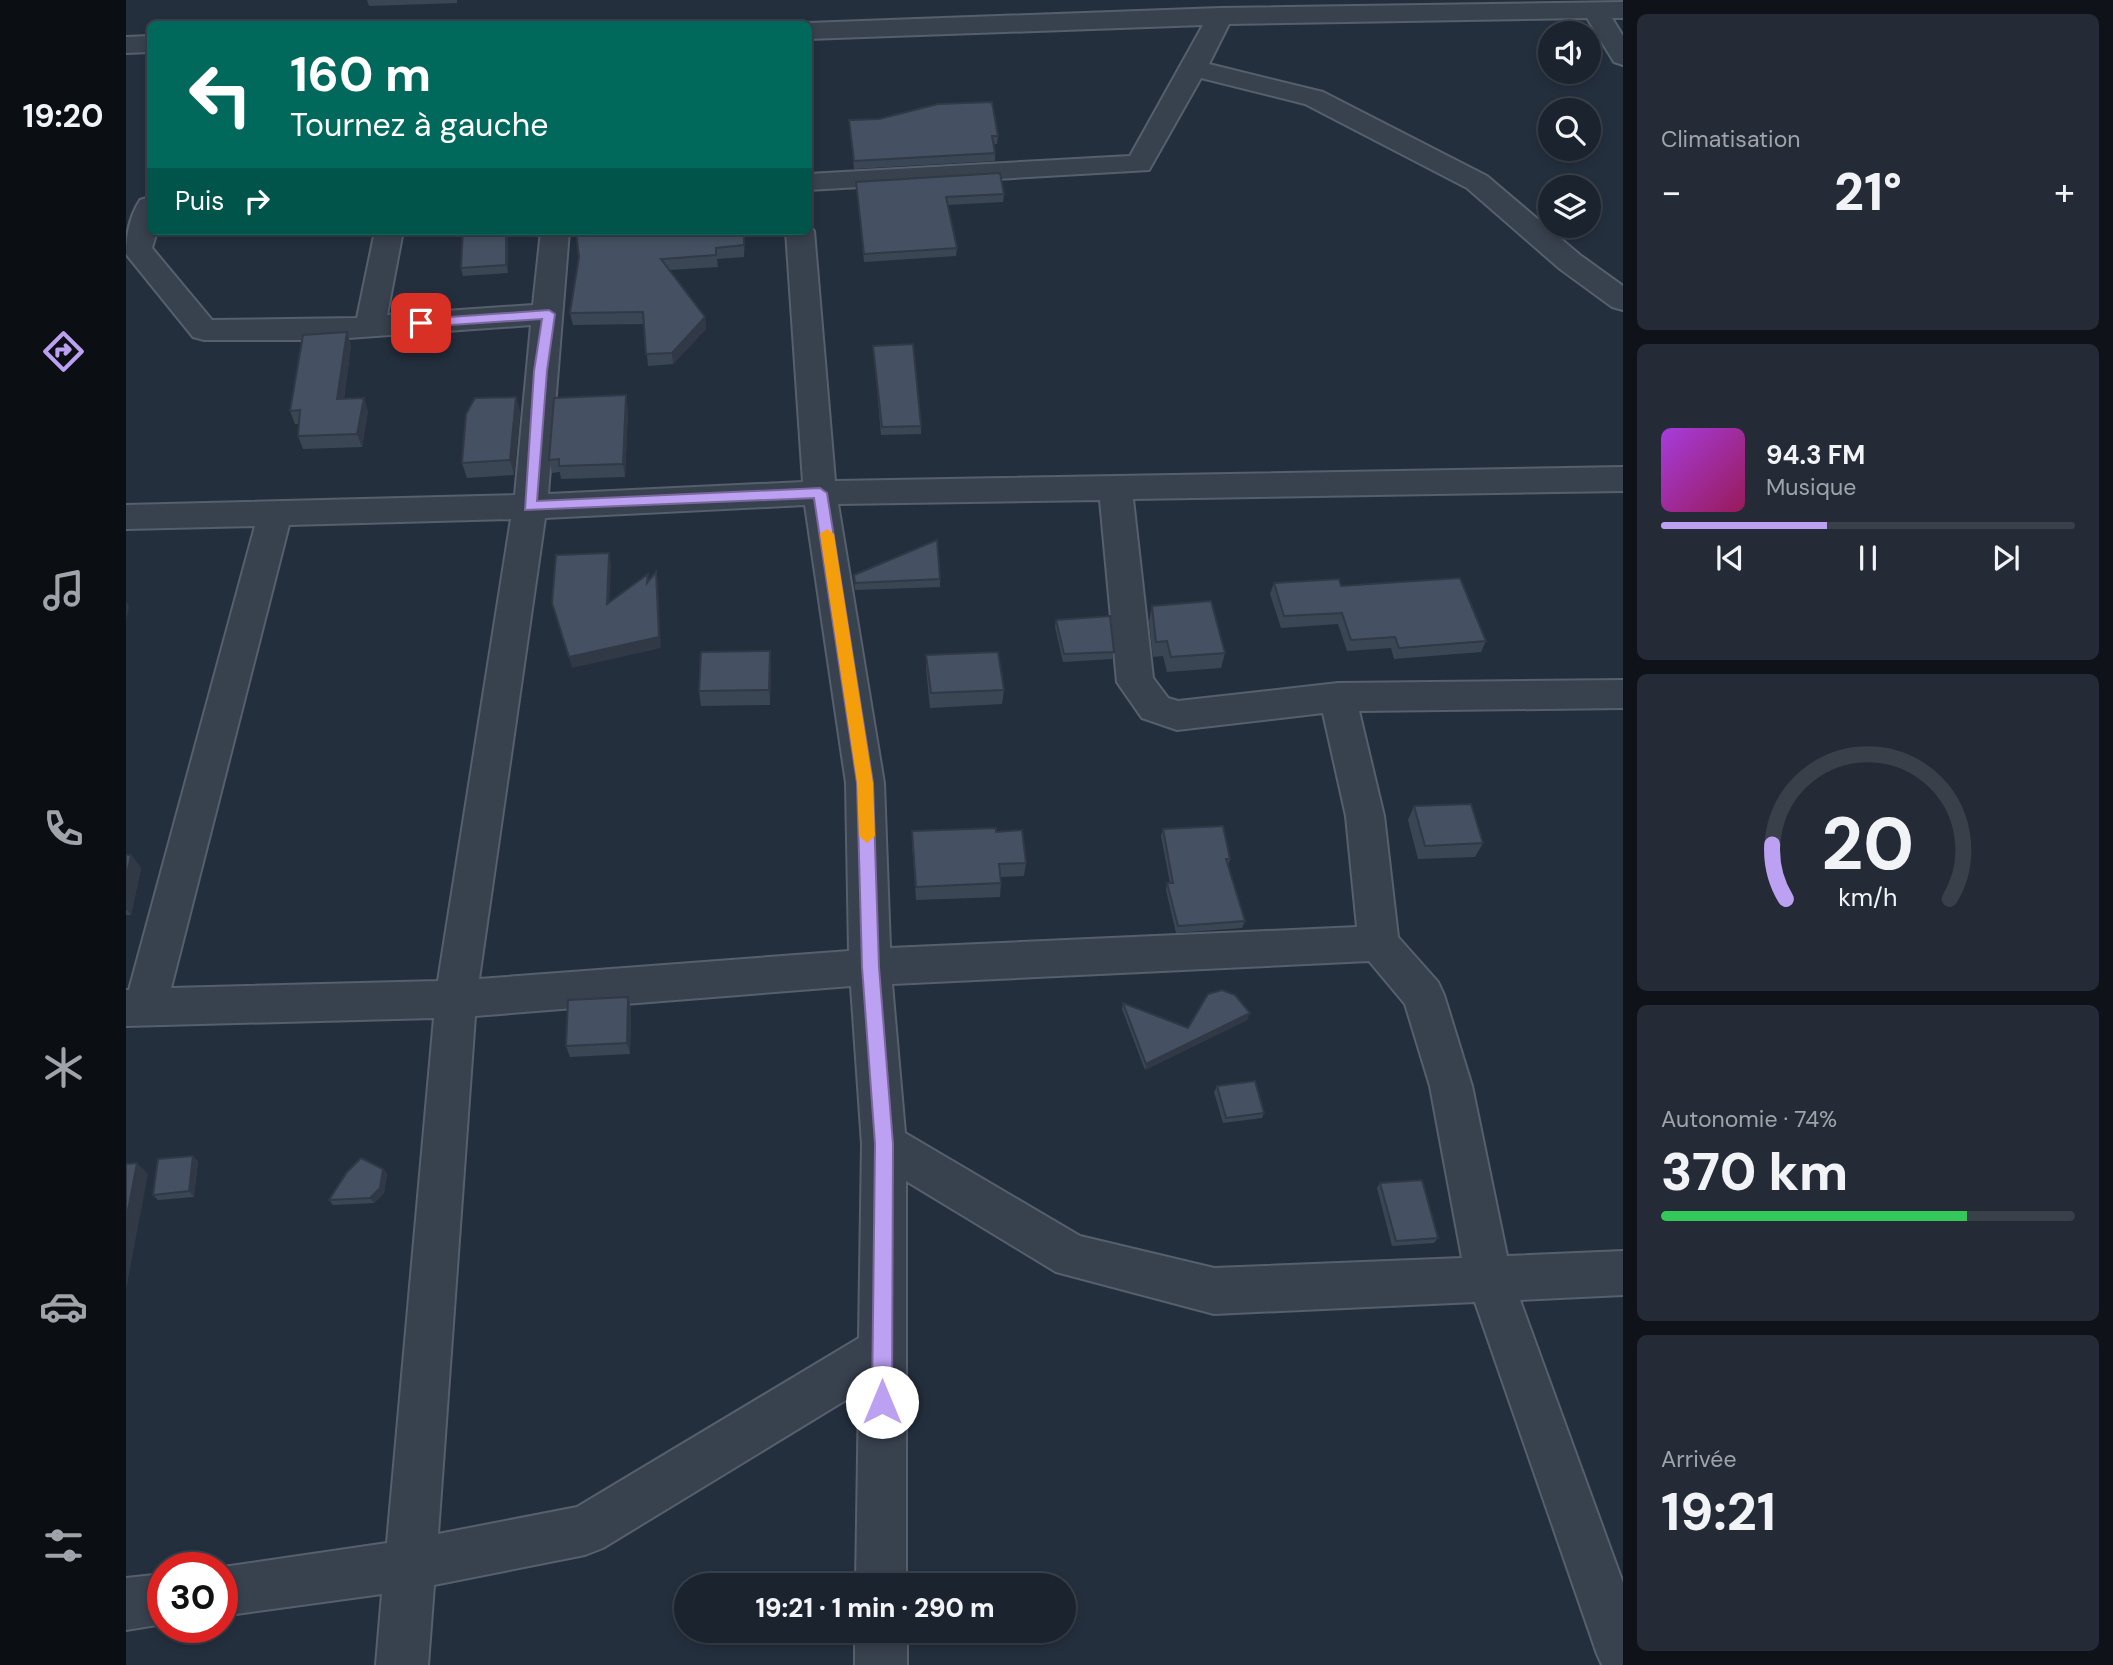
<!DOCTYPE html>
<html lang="fr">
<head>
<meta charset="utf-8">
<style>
  body { margin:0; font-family:"DM Sans",sans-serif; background:#242b36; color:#f1f3f6; height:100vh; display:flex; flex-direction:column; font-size:26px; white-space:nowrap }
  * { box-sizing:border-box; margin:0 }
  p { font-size:23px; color:#a0a4aa }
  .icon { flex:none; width:38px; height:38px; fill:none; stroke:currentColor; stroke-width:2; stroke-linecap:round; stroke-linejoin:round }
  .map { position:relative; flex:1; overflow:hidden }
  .panel { display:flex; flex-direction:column; gap:14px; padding:14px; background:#0f1319; width:490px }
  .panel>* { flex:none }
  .hud { position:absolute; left:21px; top:21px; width:665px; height:214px; border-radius:10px; box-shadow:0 4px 10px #0003,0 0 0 2px #39404a; background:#00695c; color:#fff; overflow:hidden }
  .buttons { position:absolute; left:1412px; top:21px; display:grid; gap:14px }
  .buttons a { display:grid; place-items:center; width:63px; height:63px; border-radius:50%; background:#1b232e; box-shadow:0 4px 10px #0003,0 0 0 2px #39404a; font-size:35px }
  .speed { position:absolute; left:21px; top:1552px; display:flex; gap:14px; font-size:35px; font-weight:700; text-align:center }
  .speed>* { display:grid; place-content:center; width:91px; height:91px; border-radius:50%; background:#1b232e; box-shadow:0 4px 10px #0003,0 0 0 2px #39404a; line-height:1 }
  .speed .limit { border:10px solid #d22; background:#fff; color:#111 }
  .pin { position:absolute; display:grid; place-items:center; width:60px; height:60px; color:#fff; margin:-30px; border-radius:14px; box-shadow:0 4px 10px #0006 }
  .me { position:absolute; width:77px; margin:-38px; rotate:0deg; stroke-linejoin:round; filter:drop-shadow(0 0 5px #0008) }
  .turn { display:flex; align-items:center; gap:24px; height:147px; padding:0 28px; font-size:32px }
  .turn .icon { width:91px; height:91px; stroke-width:2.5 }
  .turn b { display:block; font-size:49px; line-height:60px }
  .then { display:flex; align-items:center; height:66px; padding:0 28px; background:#0003; gap:14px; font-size:26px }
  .big { font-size:52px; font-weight:800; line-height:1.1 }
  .panel .tile { flex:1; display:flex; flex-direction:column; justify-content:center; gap:10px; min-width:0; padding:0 24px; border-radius:10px; background:#242b36 }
  .panel .dial { align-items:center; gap:0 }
  .dial svg { height:182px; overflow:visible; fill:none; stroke:#39404a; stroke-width:7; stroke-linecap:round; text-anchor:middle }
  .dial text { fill:#f1f3f6; stroke:none }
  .song { display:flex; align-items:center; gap:21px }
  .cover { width:84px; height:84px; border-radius:10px; background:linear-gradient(135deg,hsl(280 70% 55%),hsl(330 70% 35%)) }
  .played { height:7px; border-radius:4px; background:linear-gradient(90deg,#bca0f2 40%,#39404a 40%) }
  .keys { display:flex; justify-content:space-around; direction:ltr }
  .heat { display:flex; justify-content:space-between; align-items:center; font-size:38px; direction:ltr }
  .charge { height:10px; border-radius:5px; background:linear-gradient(90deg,#34c759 74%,#39404a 0) }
  .trip { position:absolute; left:548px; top:1573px; width:402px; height:70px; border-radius:35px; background:#1b232e; box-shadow:0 4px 10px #0003,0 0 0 2px #39404a; font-weight:800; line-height:70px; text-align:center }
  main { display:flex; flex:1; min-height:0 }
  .dock { display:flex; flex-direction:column; width:126px; justify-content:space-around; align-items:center; background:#0b0e12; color:#a0a4aa }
  .dock .icon { width:49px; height:49px }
  .dock .on { color:#bca0f2 }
  .dock b { font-size:32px; color:#f1f3f6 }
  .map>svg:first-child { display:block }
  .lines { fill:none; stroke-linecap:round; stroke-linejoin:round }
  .minor-casing { stroke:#565f6c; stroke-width:4 }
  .minor { fill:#38414e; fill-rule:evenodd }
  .wall { fill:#3b4654 }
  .shaded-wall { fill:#303945 }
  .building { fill:#455162; stroke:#303945; stroke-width:2 }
  .route { fill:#bca0f2; stroke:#7a689d; stroke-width:2 }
  .slow { fill:#f59e0b }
</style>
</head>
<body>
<main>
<nav class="dock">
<b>19:20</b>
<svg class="icon on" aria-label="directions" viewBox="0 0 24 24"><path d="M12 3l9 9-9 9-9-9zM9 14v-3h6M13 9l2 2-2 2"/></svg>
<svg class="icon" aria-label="music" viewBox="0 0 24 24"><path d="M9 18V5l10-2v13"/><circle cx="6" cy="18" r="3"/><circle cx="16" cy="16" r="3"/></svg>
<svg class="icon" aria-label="phone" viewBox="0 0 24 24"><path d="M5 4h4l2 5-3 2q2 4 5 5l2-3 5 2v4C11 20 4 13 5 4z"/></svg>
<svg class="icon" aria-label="climate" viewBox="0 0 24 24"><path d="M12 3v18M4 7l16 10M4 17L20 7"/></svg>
<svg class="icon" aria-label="car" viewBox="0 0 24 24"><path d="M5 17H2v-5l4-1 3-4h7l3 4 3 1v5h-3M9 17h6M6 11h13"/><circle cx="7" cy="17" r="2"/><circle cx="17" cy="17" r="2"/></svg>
<svg class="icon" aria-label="filters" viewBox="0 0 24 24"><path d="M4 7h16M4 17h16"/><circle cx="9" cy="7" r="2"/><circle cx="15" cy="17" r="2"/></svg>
</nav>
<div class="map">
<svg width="1497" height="1665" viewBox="0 0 1497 1665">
  <rect width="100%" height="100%" fill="#242f3e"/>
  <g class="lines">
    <defs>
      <path id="minor" d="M1497 2V18H1486L1497 36V65L1488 62 1461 18 1103 24 1083 64 1197 92 1361 176 1454 255 1497 286V310L1486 307 1434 269 1341 188 1179 104 1075 78 1023 170 682 190V174L1004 156 1077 25 682 39V24H677L682 23 1094 8Z
        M24 36V52L0 53V37Z
        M24 197V231H31L26 248 86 320 231 318 249 231H277L261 315 407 305 415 231H443L422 494 677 482 660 231H682V224L688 231 709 481 1497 467V491L1007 499 1027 678 1042 698 1052 701 1212 683 1497 680V708L1233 711 1258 816 1272 937 1312 982 1318 995 1346 1086 1381 1256 1497 1251V1295L1394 1300 1497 1583V1665H1476L1471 1654 1349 1302 1088 1314 930 1272 780 1181V1586H730L733 1392 477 1548 459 1555 308 1585 302 1665H250L256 1594 96 1616V1568H90L261 1543 308 1018 0 1026V990H3L129 526 0 529V505L389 495 405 325 194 340H78L67 337 0 254C0 236 4 215 14 200ZM974 500 991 682 1016 718 1051 730 1197 713 1220 816 1231 927 764 948 758 783 712 504ZM679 505 720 783 723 951 353 979 419 518ZM385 519 312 981 45 988 163 525ZM1243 961 1279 1004 1304 1086 1336 1258 1088 1268 954 1236 779 1133 766 984ZM725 986 736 1144 733 1338 451 1507 312 1534 349 1016Z
        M37 1574V1624L0 1630V1578Z
        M729 1631H781V1665H729Z"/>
    </defs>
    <use href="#minor" class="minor-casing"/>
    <use href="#minor" class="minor"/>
  </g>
  <path class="wall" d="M241 0H331V3L243 6Z
    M723 120 872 136 871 144H868L869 153V161L728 169Z
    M730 182 878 194 877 202 821 205 831 248 830 256 738 262Z
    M382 231V273L337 276 335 268Z
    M450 231H619L618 257 591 259 592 267 544 270 579 317 580 329 547 364 522 366 518 324 447 325 444 313 453 257Z
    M225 345 218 399 242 411 236 447 177 449 172 436 173 424H169L164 411Z
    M747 346 795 426V434L755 435Z
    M390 397 394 412 388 475 341 478 336 463Z
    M502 409 499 477 435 479 434 472 426 473 423 460Z
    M728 575 814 579V587L729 590Z
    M1148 583 1215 586 1360 641 1355 652 1268 659 1265 648 1221 651 1212 624 1155 628 1144 594Z
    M1026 606 1099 653 1095 668 1041 672 1037 656 1027 657 1023 621Z
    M930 620 988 652 986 659 937 662 929 627Z
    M800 655 878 690 876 704 804 708 800 669Z
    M645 666 644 705 575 706 573 691Z
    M1288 806 1357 843 1349 857 1292 859 1282 820Z
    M1037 829 1104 859 1102 866 1119 921 1116 928 1050 933 1040 890 1041 883H1044L1035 836Z
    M786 831 870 832 900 863 898 876 875 877V883L874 897 790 900 786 844Z
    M0 855H5L15 868 5 915H0Z
    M502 997 505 1009 504 1054 444 1057 440 1046Z
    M997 1003 1062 1028 1124 1013 1121 1020 1019 1070 996 1009Z
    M1091 1086 1138 1113 1136 1118 1097 1123 1088 1092Z
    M72 1161 68 1197 32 1200 27 1195Z
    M257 1169 261 1174 258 1193 248 1203 207 1205 203 1200Z
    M1254 1183 1312 1238 1308 1243 1266 1246 1251 1188Z"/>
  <path class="shaded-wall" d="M380 231H382V273L380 265Z
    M618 231H619L618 257Z
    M579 317 580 329 547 364 546 353Z
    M221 332 225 345 216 412 211 399Z
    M500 395 502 409 499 477 497 464Z
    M390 397 394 412 388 475 384 460Z
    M238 398 242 411 236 447 231 434Z
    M483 553 485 564 483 614 481 604Z
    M530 572 532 583 535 648 446 668 443 657 533 637Z
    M0 601 3 607 0 621Z
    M644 651 645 666 644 705 643 690Z
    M5 855 15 868 5 915 0 909V880Z
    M502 997 505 1009 504 1054 501 1043Z
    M1124 1013 1121 1020 1019 1070 1020 1064Z
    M67 1156 72 1161 68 1197 63 1191Z
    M11 1163 22 1174 0 1290V1221Z
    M257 1169 261 1174 258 1193 248 1203 244 1198Z"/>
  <path class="building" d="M866 102 872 136H866L869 153 728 161 723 120 753 119 812 104Z
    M874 173 878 194 820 197 831 248 738 254 730 182Z
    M337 231H380V265L335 268Z
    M450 231H618V245L590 248V255L535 259 579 317 546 353 520 354 517 312 444 313 453 257Z
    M221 332 211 399 238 398 231 434 172 436 174 410 164 411 177 335Z
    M787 344 795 426 756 427 747 346Z
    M500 395 497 464 433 466V459L423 460 428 398Z
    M390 397 384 460 336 463 340 414 349 398Z
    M811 540 814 579 729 583 728 575Z
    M483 553 481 604 522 574 521 583 530 572 533 637 443 657 426 603 430 555Z
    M1334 578 1360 641 1273 648 1269 637 1225 640 1216 613 1158 616 1148 583 1213 579 1215 586Z
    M1085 601 1099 653 1045 657 1041 641 1030 642 1026 606Z
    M984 616 988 652 938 654 930 620Z
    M644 651 643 690 573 691 575 652Z
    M872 652 878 690 805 693 800 655Z
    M1345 804 1357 843 1299 846 1288 806Z
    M1097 826 1104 859H1100L1119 921 1052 926 1041 883H1047L1037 829Z
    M870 828V832L896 830 900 863 873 864 875 883 790 887 786 831Z
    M0 855H5L0 880Z
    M1096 990 1109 995 1124 1013 1020 1064 997 1003 1062 1028 1082 994Z
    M502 997 501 1043 440 1046 442 1000Z
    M1129 1081 1138 1113 1100 1118 1091 1086Z
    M67 1156 63 1191 27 1195 32 1159Z
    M235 1158 257 1169 254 1188 244 1198 203 1200 221 1172Z
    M11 1163 0 1221V1164Z
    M1296 1180 1312 1238 1270 1241 1254 1183Z"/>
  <path class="route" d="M423 310 429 314 421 371 411 501 694 488 701 493 747 783 753 967 767 1144 766 1402 763 1409 756 1412 749 1409 746 1402 749 1144 736 967 731 783 688 498 399 510 408 371 416 319 295 327 289 323 295 319Z"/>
  <path class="slow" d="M701 529 708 534 747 783 749 836 741 843 733 836 731 783 694 534Z"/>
</svg>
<div class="buttons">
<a><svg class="icon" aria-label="sound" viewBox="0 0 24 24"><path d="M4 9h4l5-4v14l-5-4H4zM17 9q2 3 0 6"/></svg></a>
<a><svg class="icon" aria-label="search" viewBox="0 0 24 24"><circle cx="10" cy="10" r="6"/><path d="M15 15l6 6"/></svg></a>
<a><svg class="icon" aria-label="layers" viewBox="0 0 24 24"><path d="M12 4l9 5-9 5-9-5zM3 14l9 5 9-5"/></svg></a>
</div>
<div class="speed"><div class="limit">30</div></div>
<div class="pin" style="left:295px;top:323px;background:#d93025"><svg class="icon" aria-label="arrive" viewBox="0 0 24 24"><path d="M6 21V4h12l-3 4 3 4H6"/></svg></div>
<svg class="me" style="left:756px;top:1402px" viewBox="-20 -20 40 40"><circle r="19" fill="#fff"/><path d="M0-13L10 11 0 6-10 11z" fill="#bca0f2"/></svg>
<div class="trip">19:21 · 1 min · 290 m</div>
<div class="hud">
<div class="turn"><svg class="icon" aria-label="left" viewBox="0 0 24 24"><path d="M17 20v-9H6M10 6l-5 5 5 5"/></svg><div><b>160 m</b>Tournez à gauche</div></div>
<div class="then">Puis<svg class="icon" aria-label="right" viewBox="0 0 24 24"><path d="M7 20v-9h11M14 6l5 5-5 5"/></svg></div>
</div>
</div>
<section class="panel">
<div class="tile"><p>Climatisation</p>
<div class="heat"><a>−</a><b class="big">21°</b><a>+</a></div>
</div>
<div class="tile">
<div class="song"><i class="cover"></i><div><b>94.3 FM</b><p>Musique</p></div></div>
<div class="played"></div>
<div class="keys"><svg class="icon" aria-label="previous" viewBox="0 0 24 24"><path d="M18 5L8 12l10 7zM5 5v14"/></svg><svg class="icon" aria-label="pause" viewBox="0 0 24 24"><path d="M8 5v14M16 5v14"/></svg><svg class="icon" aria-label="next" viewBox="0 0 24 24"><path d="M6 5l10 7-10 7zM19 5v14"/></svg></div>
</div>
<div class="tile dial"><svg viewBox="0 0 100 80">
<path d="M14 69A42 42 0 1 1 86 69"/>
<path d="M14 69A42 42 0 0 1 8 45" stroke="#bca0f2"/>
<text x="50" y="56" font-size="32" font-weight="700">20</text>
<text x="50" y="72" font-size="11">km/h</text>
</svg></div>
<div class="tile"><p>Autonomie · 74%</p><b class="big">370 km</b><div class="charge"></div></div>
<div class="tile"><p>Arrivée</p><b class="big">19:21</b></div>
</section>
</main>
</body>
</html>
